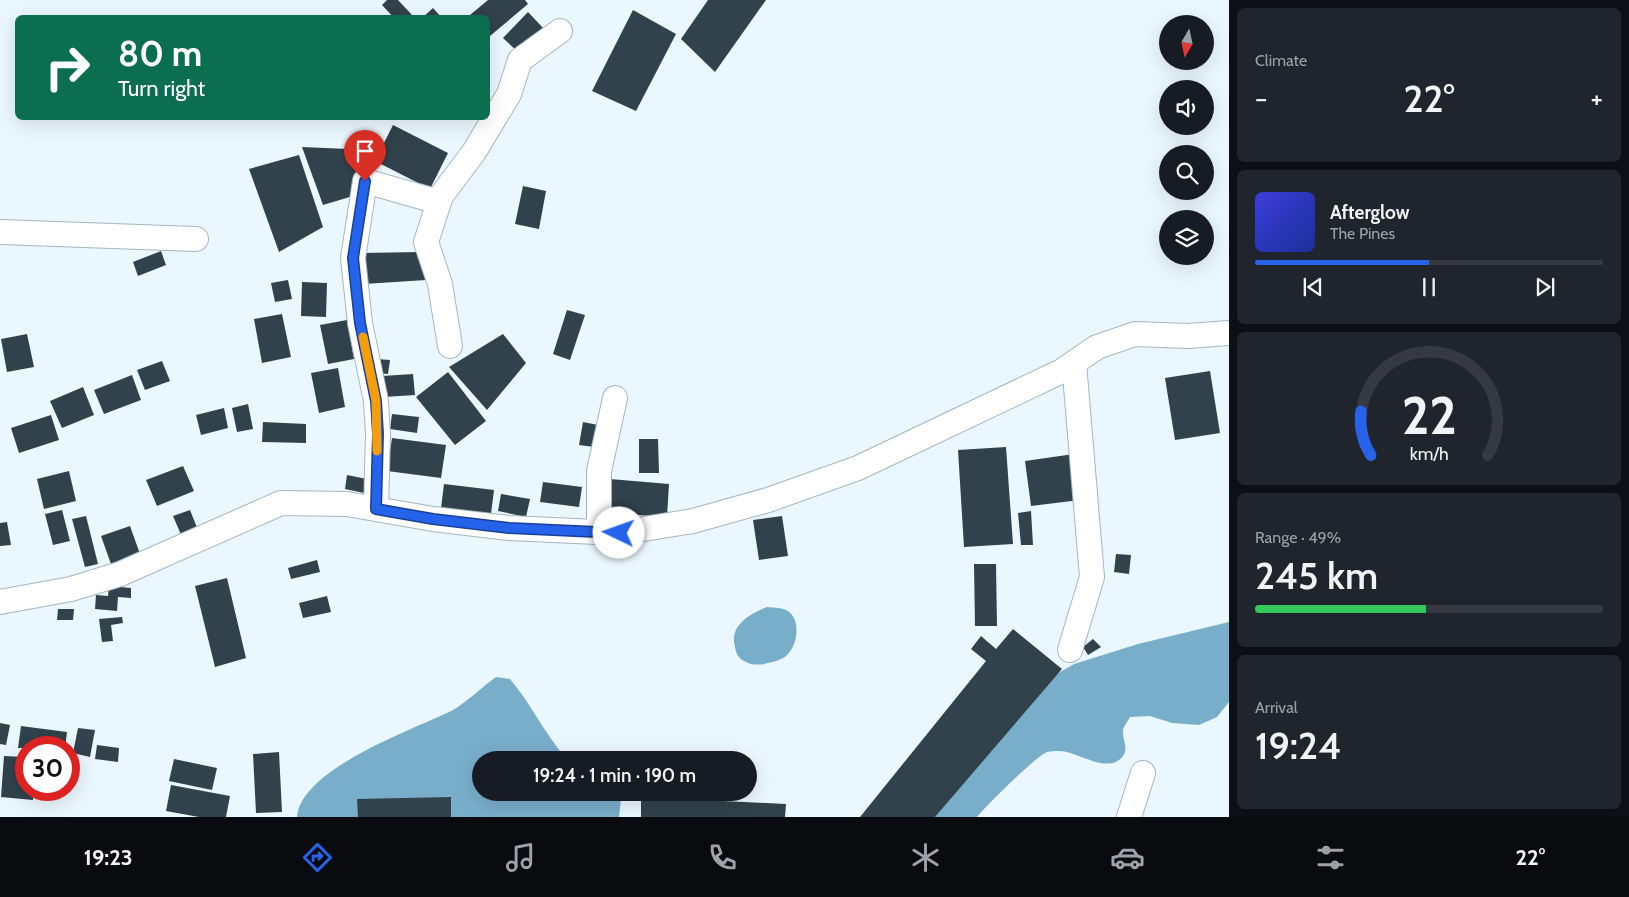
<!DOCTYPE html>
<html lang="en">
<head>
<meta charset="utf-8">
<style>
  body { margin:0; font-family:Cabin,sans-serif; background:#20242c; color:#f1f3f6; height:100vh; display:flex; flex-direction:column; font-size:19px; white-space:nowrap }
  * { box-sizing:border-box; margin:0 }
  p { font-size:16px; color:#9ea1a6 }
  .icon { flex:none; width:28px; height:28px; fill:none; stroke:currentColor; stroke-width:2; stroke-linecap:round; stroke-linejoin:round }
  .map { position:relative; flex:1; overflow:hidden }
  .sheet { display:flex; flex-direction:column; gap:8px; padding:8px; background:#0d0f14; width:400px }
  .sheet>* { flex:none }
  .guide { position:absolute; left:15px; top:15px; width:475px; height:105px; border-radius:8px; box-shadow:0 5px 20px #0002; background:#0b6e4f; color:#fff; overflow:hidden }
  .needle { width:32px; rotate:189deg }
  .fabs { position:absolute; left:1159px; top:15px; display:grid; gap:10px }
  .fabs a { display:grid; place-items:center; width:55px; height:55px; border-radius:50%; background:#171b24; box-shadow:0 5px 20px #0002; font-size:25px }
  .speed { position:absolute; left:15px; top:736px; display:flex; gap:10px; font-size:25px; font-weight:700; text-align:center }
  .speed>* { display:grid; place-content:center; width:65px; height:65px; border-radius:50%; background:#171b24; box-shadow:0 5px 20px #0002; line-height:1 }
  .speed .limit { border:8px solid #d22; background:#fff; color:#111 }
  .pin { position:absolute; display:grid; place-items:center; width:42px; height:42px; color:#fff; margin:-51px -21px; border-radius:50% 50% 50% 0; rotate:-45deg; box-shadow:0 0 5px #0007 }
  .pin .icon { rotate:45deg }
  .me { position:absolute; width:55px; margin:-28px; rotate:273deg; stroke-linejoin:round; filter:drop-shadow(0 0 4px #0008) }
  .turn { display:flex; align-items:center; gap:18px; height:105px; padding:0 20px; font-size:22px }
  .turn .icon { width:65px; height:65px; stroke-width:2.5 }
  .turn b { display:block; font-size:35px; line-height:42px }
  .big { font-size:38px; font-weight:600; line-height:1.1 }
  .sheet .card { flex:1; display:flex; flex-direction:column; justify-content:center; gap:8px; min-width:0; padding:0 18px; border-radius:8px; background:#20242c }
  .sheet .dial { align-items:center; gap:0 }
  .dial svg { height:130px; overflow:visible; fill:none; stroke:#363941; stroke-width:7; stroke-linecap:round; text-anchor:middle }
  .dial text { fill:#f1f3f6; stroke:none }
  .song { display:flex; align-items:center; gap:15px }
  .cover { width:60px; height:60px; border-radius:8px; background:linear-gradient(135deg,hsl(240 70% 55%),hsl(230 70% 35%)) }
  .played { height:5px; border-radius:2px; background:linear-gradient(90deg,#2563eb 50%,#363941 50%) }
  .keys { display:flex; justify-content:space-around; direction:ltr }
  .heat { display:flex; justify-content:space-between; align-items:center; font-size:28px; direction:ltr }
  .charge { height:8px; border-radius:4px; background:linear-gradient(90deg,#34c759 49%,#363941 0) }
  .trip { position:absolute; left:472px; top:751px; width:285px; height:50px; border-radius:25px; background:#171b24; box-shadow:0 5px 20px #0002; font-weight:600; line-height:50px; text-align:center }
  .menu { display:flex; height:80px; justify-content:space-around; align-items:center; background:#090b0e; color:#9ea1a6 }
  .menu .icon { width:35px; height:35px }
  .menu .current { color:#2563eb }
  .menu b { font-size:22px; color:#f1f3f6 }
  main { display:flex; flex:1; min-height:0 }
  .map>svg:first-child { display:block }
  .water { fill:#79aeca }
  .building { fill:#31424c }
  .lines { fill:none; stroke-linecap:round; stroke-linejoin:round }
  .minor-casing { stroke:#a3b6c2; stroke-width:26 }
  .minor { stroke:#fff; stroke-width:24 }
  .route-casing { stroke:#184099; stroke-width:12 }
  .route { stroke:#2563eb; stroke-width:9 }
  .slow { stroke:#f59e0b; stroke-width:9 }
</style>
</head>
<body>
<main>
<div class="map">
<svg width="1229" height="817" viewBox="0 0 1229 817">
  <rect width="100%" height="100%" fill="#ebf7fe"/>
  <path class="water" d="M767 607C773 608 780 607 786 610 802 618 798 646 786 656 779 661 772 662 764 664 758 665 751 665 746 662 739 659 736 654 735 647 729 626 749 614 767 607Z
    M1229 622V702L1217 717 1199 725 1172 723 1150 716 1130 717C1128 721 1124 726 1123 730 1122 739 1129 748 1123 756 1108 776 1076 750 1059 751 1055 751 1050 751 1047 752 1035 757 987 805 977 817H917L1038 685 1074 664 1138 644Z
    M496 677 510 679C532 705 545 735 568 760H481V792H618L621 799 619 817H297C300 774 393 737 429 721 437 717 446 714 453 710 468 701 482 687 496 677Z"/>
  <path class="building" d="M387 0H398L412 15 409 18H394L382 5Z
    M488 0H525L528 4 490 36 488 33V18H472L470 15Z
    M708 0H766L715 72 681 39Z
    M433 8 442 18H422Z
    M633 10 676 34 636 111 592 91Z
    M528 12 544 29 520 54 503 38Z
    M393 125 448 153 430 189 375 161Z
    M302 147 372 150 353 196 323 205Z
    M299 155 323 227 279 252 249 169Z
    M523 186 546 191 539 229 515 224Z
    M161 251 166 265 138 276 133 262Z
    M420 252 426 280 364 284 361 253Z
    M288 280 292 299 275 302 271 283Z
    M302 282 327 283 326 317 301 316Z
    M567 310 585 315 570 360 553 354Z
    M282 314 291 357 262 363 254 319Z
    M347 320 354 359 328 364 320 325Z
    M27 334 34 367 7 372 1 339Z
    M503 334 526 363 487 410 449 367Z
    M377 359 390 360 388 374 375 373Z
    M162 361 170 381 145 390 137 370Z
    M338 368 345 407 319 413 311 373Z
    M1210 371 1220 433 1175 440 1165 378Z
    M448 372 486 421 455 445 416 397Z
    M413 374 415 395 384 397 382 376Z
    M132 375 141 400 104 414 94 390Z
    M83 387 94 415 62 428 50 401Z
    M248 404 253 429 237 432 232 408Z
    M224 408 228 428 201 435 196 415Z
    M392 414 419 417 417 433 390 429Z
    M51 415 59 440 19 453 11 428Z
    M263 422 306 424V443L262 442Z
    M583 422 598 425 594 447 579 445Z
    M392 438 446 445 441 478 387 471Z
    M639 439H658L659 473H639Z
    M1006 447 1013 544 964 547 958 450Z
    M1074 454 1080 500 1031 506 1025 461Z
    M183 466 194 491 157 506 146 480Z
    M69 471 76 501 44 509 37 479Z
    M347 475 367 479 364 493 345 489Z
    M610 479 669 484 667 517 608 513Z
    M543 482 582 487 579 507 540 502Z
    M444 484 494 490 491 514 441 508Z
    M501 494 530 499 526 517 498 511Z
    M62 510 70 541 53 545 45 514Z
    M190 510 198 530 182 537 173 516Z
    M1031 511 1033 545H1021L1018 513Z
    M86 516 98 564 85 567 72 519Z
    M782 516 788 556 759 560 753 520Z
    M7 522 11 545 0 546V523Z
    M130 526 140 554 111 564 101 536Z
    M1116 554 1131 555 1129 574 1114 572Z
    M317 560 320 572 291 579 288 568Z
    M974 564H996L997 626H975Z
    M227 578 246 658 215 667 195 586Z
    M109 586 131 588V598L118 597 117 611 95 609 96 595 108 596Z
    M327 596 331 612 303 618 299 603Z
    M58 609H74L73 620H57Z
    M122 617 123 623 111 625 113 641 102 642 99 619Z
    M1013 629 1062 669 935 817H860L986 661 971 649 981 636 996 649Z
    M1093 639 1101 647 1088 655 1083 647Z
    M0 723 10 725 6 745 0 744Z
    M21 726 67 732 65 748H18Z
    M78 728 95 730 90 757 73 753Z
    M97 745 119 748 118 762 95 759Z
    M279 752 282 812 256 813 253 754Z
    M4 756 26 757V790H33V800L1 797Z
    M174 759 217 768 212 790 169 781Z
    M171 785 230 796 226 817H199L166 811Z
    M451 797V817H358L357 799Z
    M641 797 786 804 785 817H641Z"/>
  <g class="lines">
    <defs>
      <path id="minor" d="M0 232 196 239
        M450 346 440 284 426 242 441 196 474 152 509 94 520 60 560 31
        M376 509 378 434 376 401 360 323 353 258 365 181 439 202
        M599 532V471L615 398
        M0 602 71 589 120 574 281 503 347 504 433 519 509 528 619 533 693 521 768 500 858 468 1062 371 1097 347 1135 334 1188 336 1229 333
        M1070 650 1092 577 1074 363
        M1129 817 1143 773"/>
    </defs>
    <use href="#minor" class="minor-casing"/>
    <use href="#minor" class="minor"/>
  </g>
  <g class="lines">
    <defs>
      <path id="route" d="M365 181 353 258 360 323 376 401 378 434 376 509 433 519 509 528 619 533"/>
    </defs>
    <use href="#route" class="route-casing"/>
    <use href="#route" class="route"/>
    <path class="slow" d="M363 337 376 401 377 451"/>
  </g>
</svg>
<div class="fabs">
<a><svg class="needle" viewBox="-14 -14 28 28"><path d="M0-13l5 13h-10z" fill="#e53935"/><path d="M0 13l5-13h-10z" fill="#9ea1a6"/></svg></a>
<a><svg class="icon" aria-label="sound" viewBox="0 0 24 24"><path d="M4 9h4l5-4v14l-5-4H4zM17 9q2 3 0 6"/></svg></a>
<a><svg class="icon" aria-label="search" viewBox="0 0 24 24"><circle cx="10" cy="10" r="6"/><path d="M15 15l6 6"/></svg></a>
<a><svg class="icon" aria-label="layers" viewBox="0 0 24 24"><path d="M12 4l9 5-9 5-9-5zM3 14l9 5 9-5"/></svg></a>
</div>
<div class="speed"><div class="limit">30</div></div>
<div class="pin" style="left:365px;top:181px;background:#d93025"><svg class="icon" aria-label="arrive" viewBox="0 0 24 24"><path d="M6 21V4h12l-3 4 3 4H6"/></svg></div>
<svg class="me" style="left:619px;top:533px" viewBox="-20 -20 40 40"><circle r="19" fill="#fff"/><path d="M0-13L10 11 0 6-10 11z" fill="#2563eb"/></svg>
<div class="trip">19:24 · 1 min · 190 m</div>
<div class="guide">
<div class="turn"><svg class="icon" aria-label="right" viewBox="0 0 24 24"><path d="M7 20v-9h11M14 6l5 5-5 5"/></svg><div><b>80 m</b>Turn right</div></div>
</div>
</div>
<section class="sheet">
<div class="card"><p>Climate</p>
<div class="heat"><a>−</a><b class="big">22°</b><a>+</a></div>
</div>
<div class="card">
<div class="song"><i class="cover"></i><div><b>Afterglow</b><p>The Pines</p></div></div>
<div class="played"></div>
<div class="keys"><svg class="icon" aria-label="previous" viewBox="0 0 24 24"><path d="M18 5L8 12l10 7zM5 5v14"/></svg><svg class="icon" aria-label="pause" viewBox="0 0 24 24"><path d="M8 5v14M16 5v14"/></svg><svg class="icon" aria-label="next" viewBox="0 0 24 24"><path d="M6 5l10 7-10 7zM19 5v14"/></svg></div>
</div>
<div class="card dial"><svg viewBox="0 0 100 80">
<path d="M14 69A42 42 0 1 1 86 69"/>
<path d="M14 69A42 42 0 0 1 8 42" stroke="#2563eb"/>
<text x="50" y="56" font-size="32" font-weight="700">22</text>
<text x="50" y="72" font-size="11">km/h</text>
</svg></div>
<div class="card"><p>Range · 49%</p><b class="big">245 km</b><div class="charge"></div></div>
<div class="card"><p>Arrival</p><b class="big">19:24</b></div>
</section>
</main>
<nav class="menu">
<b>19:23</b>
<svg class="icon current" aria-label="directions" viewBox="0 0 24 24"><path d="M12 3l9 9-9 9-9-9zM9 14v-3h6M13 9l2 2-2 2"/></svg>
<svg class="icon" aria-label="music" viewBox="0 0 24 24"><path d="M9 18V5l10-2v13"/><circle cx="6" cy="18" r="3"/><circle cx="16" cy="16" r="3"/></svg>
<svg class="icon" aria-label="phone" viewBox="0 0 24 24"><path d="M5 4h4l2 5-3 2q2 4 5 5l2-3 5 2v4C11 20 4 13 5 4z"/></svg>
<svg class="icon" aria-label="climate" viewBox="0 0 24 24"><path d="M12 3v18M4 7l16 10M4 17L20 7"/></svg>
<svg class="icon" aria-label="car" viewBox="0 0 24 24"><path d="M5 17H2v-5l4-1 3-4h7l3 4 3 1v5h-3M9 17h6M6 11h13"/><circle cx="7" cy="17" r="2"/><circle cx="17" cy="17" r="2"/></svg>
<svg class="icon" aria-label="filters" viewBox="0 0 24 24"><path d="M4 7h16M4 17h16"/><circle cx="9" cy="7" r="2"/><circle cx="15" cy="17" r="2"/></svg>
<b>22°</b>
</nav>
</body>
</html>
